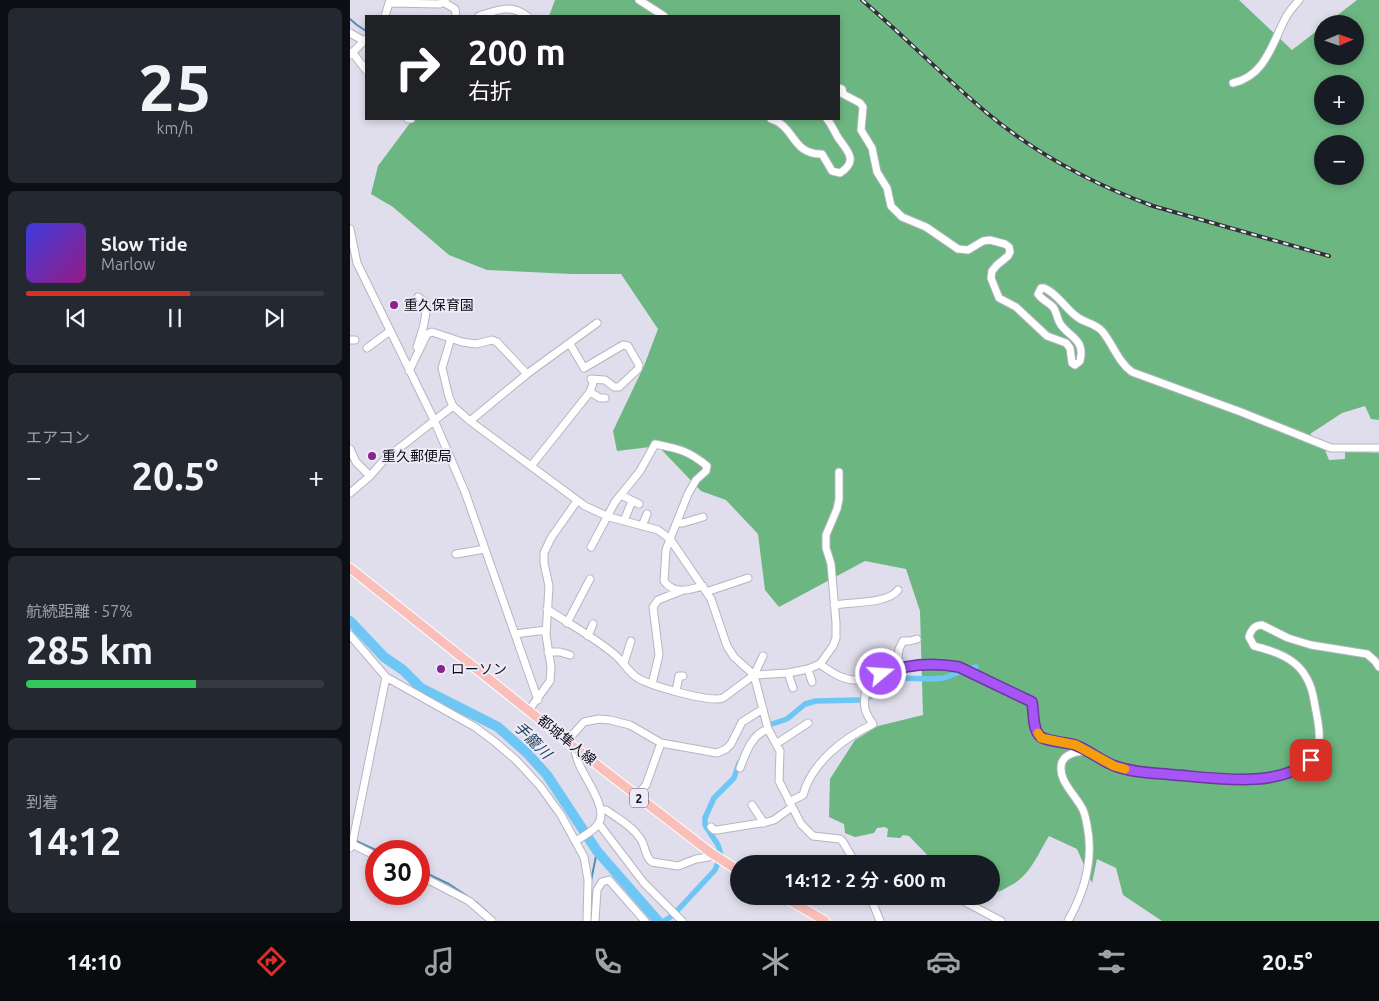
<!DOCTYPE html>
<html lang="ja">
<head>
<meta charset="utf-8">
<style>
  body { margin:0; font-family:Ubuntu,"Noto Sans JP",sans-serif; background:#242831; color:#f1f3f6; height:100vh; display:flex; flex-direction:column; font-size:19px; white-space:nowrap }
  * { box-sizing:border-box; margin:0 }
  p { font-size:16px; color:#9ea1a6 }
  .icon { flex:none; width:28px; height:28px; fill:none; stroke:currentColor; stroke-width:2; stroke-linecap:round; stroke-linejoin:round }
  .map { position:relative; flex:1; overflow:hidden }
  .drawer { display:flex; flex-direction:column; gap:8px; padding:8px; background:#0d0f14; width:350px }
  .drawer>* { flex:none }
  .banner { position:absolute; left:15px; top:15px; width:475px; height:105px; border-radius:0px; box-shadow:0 2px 8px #0003; background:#202124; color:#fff; overflow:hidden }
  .needle { width:32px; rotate:88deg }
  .buttons { position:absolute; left:964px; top:15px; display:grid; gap:10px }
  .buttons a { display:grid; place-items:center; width:50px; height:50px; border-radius:50%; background:#171b24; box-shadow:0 2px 8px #0003; font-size:25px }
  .speed { position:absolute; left:15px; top:840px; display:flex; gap:10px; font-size:25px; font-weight:700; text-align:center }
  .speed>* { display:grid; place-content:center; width:65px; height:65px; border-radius:50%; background:#171b24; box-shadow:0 2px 8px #0003; line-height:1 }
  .speed .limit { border:8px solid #d22; background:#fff; color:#111 }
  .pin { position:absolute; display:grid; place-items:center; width:42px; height:42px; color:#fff; margin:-21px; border-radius:10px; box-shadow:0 2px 8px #0006 }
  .me { position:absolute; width:55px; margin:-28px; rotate:72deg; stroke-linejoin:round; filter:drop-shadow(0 0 4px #0008) }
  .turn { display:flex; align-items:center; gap:18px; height:105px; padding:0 20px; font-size:22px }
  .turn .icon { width:65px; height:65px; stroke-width:2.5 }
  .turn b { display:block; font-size:35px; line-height:42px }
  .big { font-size:38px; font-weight:600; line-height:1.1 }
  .drawer .widget { flex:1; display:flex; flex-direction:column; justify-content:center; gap:8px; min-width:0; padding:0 18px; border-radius:8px; background:#242831 }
  .drawer .dial { align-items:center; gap:0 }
  .dial b { font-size:65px; line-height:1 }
  .song { display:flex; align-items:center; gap:15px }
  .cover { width:60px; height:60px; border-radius:8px; background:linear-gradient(135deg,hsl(240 70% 55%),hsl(310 70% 35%)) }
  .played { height:5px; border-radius:2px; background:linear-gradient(90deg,#d93025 55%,#363941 55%) }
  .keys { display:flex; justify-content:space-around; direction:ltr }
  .heat { display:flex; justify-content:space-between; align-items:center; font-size:28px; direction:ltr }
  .charge { height:8px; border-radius:4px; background:linear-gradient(90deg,#34c759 57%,#363941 0) }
  .trip { position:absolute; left:380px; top:855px; width:270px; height:50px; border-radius:25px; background:#171b24; box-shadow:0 2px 8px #0003; font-weight:600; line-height:50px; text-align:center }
  .tab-bar { display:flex; height:80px; justify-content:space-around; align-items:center; background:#090b0e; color:#9ea1a6 }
  .tab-bar .icon { width:35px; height:35px }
  .tab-bar .current { color:#d93025 }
  .tab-bar b { font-size:22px; color:#f1f3f6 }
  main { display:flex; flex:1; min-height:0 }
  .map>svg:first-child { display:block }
  .forest { fill:#6cb681; fill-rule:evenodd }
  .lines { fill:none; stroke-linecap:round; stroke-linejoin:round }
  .stream { stroke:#518fb0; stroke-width:2 }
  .canal { stroke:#6dc6f3; stroke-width:5.5 }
  .river { stroke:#6dc6f3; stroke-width:10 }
  .minor-casing { stroke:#b7b4c2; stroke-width:9 }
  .major-casing { stroke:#fff; stroke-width:11 }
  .minor { stroke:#fff; stroke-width:7 }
  .major { stroke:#f9bfb8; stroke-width:9 }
  .rail-casing { stroke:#323036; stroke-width:4 }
  .rail { stroke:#edeaf9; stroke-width:2; stroke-dasharray:5.5; stroke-linecap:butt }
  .route-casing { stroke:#6d37a1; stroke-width:12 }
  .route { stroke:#a855f7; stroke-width:9 }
  .slow { stroke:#f59e0b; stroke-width:9 }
  .poi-dot { fill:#88268f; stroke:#edeaf9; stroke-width:2 }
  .labels { text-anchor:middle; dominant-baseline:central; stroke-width:4; stroke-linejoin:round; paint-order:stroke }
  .shield { fill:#edeaf9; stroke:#525058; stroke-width:1 }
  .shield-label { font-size:12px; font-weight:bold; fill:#100e13 }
  .poi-label { font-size:14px; fill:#100e13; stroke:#edeaf9; text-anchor:start }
  .street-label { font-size:14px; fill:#100e13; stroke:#edeaf9 }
  .water-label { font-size:15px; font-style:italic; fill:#1c4356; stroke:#edeaf9 }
</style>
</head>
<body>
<main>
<section class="drawer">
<div class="widget dial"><b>25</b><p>km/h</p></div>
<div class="widget">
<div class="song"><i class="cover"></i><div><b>Slow Tide</b><p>Marlow</p></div></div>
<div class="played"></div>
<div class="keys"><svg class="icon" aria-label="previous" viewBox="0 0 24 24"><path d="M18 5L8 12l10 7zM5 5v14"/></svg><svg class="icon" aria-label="pause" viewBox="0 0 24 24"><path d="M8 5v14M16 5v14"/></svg><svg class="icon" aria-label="next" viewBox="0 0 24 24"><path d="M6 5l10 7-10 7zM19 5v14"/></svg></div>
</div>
<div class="widget"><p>エアコン</p>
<div class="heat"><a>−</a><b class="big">20.5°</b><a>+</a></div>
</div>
<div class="widget"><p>航続距離 · 57%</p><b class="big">285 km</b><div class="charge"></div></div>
<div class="widget"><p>到着</p><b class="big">14:12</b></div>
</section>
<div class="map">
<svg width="1029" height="921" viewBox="0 0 1029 921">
  <rect width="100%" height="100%" fill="#e0ddec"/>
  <path class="forest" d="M205 0H889L942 50 972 27V56H1005V24H976L1007 0H1029V420L1021 419 1015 406 992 413 960 434 973 445 979 460 995 459V451L1029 453V921H812L773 895 766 868 747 859 742 883 727 849 699 836C686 857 680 877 656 888 651 891 647 893 641 892V864H586L559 836 553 835 550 838 537 837 538 829 535 827 527 828 524 833 505 837 495 833 494 824 479 817 480 779 505 740 528 726 573 715 570 611 556 569 515 561 429 607 415 590 408 534 376 500 351 491 308 446 267 451 263 431 294 366 308 329 271 274H222L137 270 99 255 43 207 21 194 28 166 63 119H489V16H199ZM972 84H1005V116H972ZM972 144H1005V176H972Z"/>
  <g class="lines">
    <path class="stream" d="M0 19 7 25 16 31
      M6 841 28 851
      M69 870 99 884 120 898
      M126 902 139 914
      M241 921V881L247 851"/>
    <path class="canal" d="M622 668 626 667
      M515 698 525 695 542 680 547 678 583 679 594 678 610 672
      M419 725 437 719 455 704 466 701 511 700
      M326 912 365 870 371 855 368 845 355 825V818L364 798 384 778 389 763
      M314 921 322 916"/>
    <path class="river" d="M0 621 34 657 53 670 71 688 148 727 177 753 197 775 247 851 308 921"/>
    <defs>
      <path id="minor" d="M289 0 314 16
        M93 2 105 9 106 16
        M40 3 90 4 95 0
        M35 16 40 0
        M129 16C147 10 161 4 177 16
        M0 33 16 42
        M2 52 16 70
        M0 55 16 39
        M883 83C915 76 922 44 935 19 938 12 944 6 949 0
        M489 88 492 89 493 94 510 103 513 107 511 130 522 148 527 172 537 188 541 206 552 217 576 227 608 249 618 250 633 241 640 240 655 244 659 247 660 252 658 256 647 265 642 271 641 278 649 298 666 307 697 336 716 343 720 348 722 363 725 365 730 361C735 340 722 339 711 325 707 320 707 312 703 307 698 302 692 300 688 294L691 288H694C707 293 715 308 726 316 734 323 745 323 752 331 763 344 768 362 782 372L891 412 981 448H1029
        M58 119H61
        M421 119C445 126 442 155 472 154L482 171 490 173C510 160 496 150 487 136 484 130 481 124 477 119
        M0 229 7 263 84 420 115 492 188 700
        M101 338 92 368 99 397 103 406
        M0 340H5
        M67 347C72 332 77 318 76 303L68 297
        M17 348 40 331
        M59 371 77 334 82 332 112 342 126 344 142 340 147 342 177 374
        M240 392 250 398H255
        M120 421 177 374 247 323
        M0 449 6 462 20 476
        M181 466 240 392 243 383 241 379 255 380 264 387H269L288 369 289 365 278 346 273 345 234 368 220 344
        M0 493 20 476 34 460 103 406 120 421 235 506 259 517 308 530 320 539 361 599 377 646 384 657 404 675 418 729 430 751 429 781 451 824 463 836 490 839 493 842 506 864
        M271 495 289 504
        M274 521 282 501
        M327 523H333L353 517
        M292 526 297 514
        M241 547 265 502 290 471 305 444C328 449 338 450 357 466L356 471 346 480 338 494 320 539 316 550 314 581C324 595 339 590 353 586
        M106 554 135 549
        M356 592 398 578
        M484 605C500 602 538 604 548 590
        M197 609C219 624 244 637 264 654 272 660 277 670 285 676 296 685 360 703 373 698L404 675 413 656
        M217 623 240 579
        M165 634 196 630
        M0 635 36 677 125 727 145 742 166 760 190 786 211 815 234 857 238 880 237 921
        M238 636 243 624
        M198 652H210L220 655
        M274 663 281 641
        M470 664C483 674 499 684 517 679 528 676 539 669 550 667 569 663 589 663 609 667L682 702C684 711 682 731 691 737 698 742 715 742 724 745 739 749 750 760 764 766 782 773 804 773 824 775 858 778 934 788 960 761 976 744 967 720 964 700 958 665 937 654 904 646L899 637C901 630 904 625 912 625L938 638 961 645 1017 654 1025 661 1029 667
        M547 668 549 649 553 641H560L567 639
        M458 669 462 682
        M438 673 443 688
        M404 675 438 673 458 669 470 664 483 646 486 638V623L481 564 476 548V535L487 509 489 499V472
        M302 684 309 655 303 607 308 600 331 591
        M326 691 329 676H333
        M179 710 200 681 201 667 196 635 199 586 194 563V553L201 538 227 501
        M217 741 234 722 249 719 260 720 280 725 311 743 367 753 376 749 381 744 392 722 413 709
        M426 744 458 723
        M224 747C226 754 227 761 230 766 236 780 259 810 248 824 244 831 233 836 226 841
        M390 768C396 753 401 735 418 729
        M287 796 296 785 311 743
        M439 802 453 795C462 762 494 738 523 724 508 703 518 701 515 680
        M402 805 414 823
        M251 810H256C267 818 282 826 290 838 296 846 294 856 302 862L328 866 346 859 358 857 361 853
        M249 824 294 883 332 921
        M361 827 364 830H367L417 822 424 820 442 807
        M0 843 26 856
        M0 848 3 840 36 677
        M69 875 119 901 142 921
        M520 896 530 921
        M604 896 651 921
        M245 921 247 890 252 882 259 880 295 921
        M718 921C735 891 744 859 737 825 736 820 735 814 733 810 727 796 706 780 712 762 716 753 727 752 735 751"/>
      <path id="major" d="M0 568 224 747 361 853 389 871
        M432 896 475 921"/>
    </defs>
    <use href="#minor" class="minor-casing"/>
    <use href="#major" class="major-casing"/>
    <use href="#minor" class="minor"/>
    <use href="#major" class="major"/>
    <defs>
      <path id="rail" d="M512 0C555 37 594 77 637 113 686 154 743 184 803 206L979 256"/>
    </defs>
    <use href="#rail" class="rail-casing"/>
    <use href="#rail" class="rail"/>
  </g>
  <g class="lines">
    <defs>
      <path id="route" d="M531 674C557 664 581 662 609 667L682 702C684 711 682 731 691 737 698 742 716 742 725 745 739 750 751 761 765 766 784 773 805 773 825 775 866 778 927 789 961 760"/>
    </defs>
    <use href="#route" class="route-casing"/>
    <use href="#route" class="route"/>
    <path class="slow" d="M688 733 691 738 726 745 764 766 775 769"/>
  </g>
  <g class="poi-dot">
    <circle cx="44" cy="305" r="5"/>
    <circle cx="22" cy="456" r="5"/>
    <circle cx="91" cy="669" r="5"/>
  </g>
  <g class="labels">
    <rect class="shield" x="280" y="788.5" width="18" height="19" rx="4"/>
    <g class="shield-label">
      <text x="289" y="798">2</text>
    </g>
    <g class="poi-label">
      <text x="54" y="305">重久保育園</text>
      <text x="32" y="456">重久郵便局</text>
      <text x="101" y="669">ローソン</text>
    </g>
    <g class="street-label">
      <text transform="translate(217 740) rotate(39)">都城隼人線</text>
    </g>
    <g class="water-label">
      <text transform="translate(183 740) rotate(45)">手籠川</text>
    </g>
  </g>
</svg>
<div class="buttons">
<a><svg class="needle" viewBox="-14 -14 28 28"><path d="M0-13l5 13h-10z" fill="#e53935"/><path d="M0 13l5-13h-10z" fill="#9ea1a6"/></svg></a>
<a>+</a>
<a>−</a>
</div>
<div class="speed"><div class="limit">30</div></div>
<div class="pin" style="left:961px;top:760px;background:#d93025"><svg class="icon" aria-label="arrive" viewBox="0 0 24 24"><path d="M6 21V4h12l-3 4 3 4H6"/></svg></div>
<svg class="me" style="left:531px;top:674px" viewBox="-20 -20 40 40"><circle r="17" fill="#a855f7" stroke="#fff" stroke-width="3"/><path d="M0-11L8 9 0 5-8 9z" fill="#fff"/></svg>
<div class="trip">14:12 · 2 分 · 600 m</div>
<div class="banner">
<div class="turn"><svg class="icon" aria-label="right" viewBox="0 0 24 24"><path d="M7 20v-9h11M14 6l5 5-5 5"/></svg><div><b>200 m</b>右折</div></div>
</div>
</div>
</main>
<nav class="tab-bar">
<b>14:10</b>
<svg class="icon current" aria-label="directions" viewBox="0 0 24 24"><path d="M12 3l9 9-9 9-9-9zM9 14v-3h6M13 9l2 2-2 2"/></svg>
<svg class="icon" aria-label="music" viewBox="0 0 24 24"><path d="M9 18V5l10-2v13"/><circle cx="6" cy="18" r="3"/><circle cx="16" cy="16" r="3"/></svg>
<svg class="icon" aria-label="phone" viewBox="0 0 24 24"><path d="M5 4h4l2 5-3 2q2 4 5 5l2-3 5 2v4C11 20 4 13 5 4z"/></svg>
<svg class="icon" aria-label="climate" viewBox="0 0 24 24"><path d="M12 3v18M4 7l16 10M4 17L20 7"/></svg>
<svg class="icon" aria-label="car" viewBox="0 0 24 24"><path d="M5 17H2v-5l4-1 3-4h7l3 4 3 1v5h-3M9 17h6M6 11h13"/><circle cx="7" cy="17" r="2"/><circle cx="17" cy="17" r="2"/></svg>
<svg class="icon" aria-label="filters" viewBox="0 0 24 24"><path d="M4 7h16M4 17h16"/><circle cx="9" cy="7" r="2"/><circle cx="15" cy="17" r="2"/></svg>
<b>20.5°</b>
</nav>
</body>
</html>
